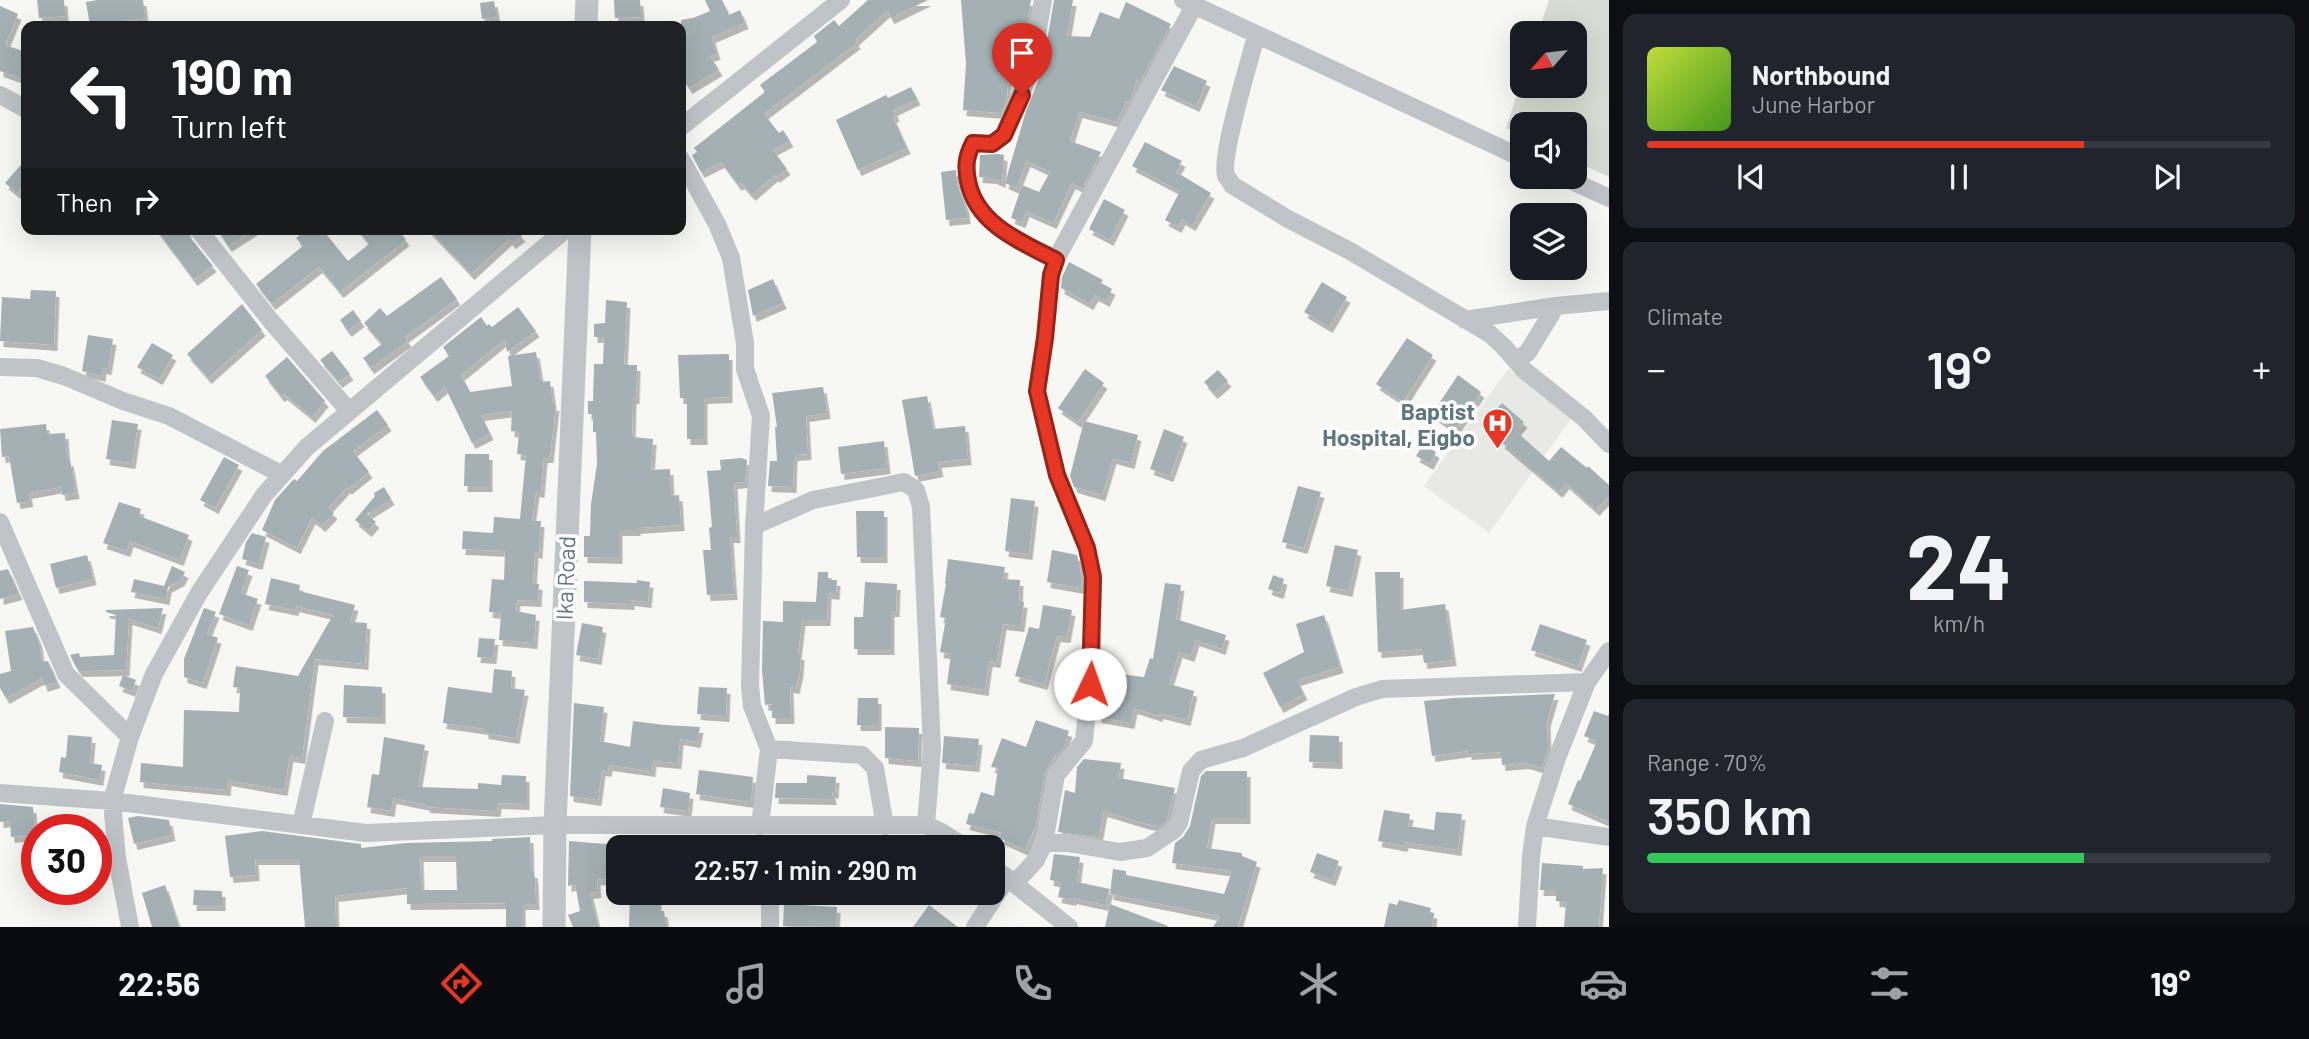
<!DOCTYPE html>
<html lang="en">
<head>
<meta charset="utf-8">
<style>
  body { margin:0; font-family:Barlow,sans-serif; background:#20242c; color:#f1f3f6; height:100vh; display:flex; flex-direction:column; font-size:26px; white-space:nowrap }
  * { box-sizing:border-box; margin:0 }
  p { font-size:23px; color:#9ea1a6 }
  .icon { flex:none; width:38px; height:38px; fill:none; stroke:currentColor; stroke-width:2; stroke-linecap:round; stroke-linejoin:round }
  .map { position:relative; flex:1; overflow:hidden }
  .panel { display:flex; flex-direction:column; gap:14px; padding:14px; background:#0d0f14; width:700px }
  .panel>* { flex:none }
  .top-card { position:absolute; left:21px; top:21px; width:665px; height:214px; border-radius:14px; box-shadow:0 7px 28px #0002; background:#202124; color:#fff; overflow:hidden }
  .needle { width:46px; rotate:242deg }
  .tools { position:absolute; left:1510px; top:21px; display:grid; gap:14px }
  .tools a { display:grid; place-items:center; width:77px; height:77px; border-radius:14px; background:#171b24; box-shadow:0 7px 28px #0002; font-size:35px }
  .speed { position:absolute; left:21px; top:814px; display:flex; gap:14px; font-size:35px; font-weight:700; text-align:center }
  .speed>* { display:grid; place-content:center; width:91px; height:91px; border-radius:50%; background:#171b24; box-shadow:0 7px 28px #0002; line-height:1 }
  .speed .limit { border:10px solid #d22; background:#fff; color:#111 }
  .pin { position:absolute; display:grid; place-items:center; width:60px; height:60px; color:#fff; margin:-72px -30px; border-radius:50% 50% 50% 0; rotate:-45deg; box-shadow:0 0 7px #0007 }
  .pin .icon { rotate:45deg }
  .me { position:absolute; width:77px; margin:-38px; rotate:3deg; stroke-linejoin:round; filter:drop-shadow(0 0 5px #0008) }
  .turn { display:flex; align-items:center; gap:24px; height:147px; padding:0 35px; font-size:32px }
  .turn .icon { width:91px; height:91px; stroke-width:2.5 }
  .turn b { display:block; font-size:49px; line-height:60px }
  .then { display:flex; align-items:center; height:66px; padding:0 35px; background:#0003; gap:14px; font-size:26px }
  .big { font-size:52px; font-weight:600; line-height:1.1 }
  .panel .card { flex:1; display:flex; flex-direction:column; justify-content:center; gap:10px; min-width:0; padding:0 24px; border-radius:14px; background:#20242c }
  .panel .dial { align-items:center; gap:0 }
  .dial b { font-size:91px; line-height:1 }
  .song { display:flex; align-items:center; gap:21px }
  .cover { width:84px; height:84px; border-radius:10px; background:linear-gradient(135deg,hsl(70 70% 55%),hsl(100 70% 35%)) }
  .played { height:7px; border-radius:4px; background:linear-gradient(90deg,#e63725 70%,#363941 70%) }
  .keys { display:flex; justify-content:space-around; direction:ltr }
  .heat { display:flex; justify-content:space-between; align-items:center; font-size:38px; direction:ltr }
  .charge { height:10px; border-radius:5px; background:linear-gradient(90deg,#34c759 70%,#363941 0) }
  .trip { position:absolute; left:606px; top:835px; width:399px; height:70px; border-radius:14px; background:#171b24; box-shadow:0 7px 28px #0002; font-weight:600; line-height:70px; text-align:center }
  .tab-bar { display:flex; height:112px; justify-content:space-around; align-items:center; background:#090b0e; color:#9ea1a6 }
  .tab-bar .icon { width:49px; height:49px }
  .tab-bar .selected { color:#e63725 }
  .tab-bar b { font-size:32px; color:#f1f3f6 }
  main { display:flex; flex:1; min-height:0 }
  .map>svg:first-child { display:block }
  .built { fill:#e8e8e7 }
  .green { fill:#d8dcd3 }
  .building { fill:#a4b0b4; fill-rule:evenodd; filter:url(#shadow) }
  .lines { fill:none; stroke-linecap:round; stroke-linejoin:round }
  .minor { stroke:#bec4c7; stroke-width:18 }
  .tertiary { stroke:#bec4c7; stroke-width:23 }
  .route-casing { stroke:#962418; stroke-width:18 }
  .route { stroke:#e63725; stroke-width:12 }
  .labels { text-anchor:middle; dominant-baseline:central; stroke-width:7; stroke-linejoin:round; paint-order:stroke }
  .poi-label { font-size:23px; font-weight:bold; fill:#617780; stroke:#fff; text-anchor:end }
  .street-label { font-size:23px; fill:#617780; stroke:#fff }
</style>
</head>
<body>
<main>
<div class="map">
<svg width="1609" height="927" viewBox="0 0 1609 927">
  <defs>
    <filter id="shadow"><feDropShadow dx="3.5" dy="6" stdDeviation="0" flood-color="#0004"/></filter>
  </defs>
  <rect width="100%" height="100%" fill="#f7f7f4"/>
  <path class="built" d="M1508 369 1573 416 1489 533 1424 486Z"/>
  <path class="green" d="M1549 0H1609V177L1575 161V124H1522V136L1506 128 1522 79V86H1575V33H1538Z"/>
  <path class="building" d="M37 0H64L65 16 39 18Z
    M97 0H143L145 18 90 26 86 2Z
    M614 0H640L641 17 615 18Z
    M705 0H722L729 15 740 10 745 23 712 37 717 54 710 56 719 70 689 88 681 76V20L693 18 710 11Z
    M868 0H928L891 18 887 11 855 40 857 43 764 114 779 133 783 130 790 141 773 150 787 169 776 177 775 175 752 195 741 183 738 185 721 162 701 172 692 155 697 152 694 148 765 92 760 85 817 42 814 36 834 20 839 26Z
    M961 0H1031L1020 63 1009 64 1007 97 1001 113 963 110 966 64Z
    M1054 0H1073L1067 36 1090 37 1100 12 1119 19 1126 2 1171 24 1140 81 1137 79 1132 97 1129 102 1126 101 1117 122 1079 112 1070 141 1101 152 1082 188 1072 183 1053 223 1026 211 1022 222 1011 218 1022 185 1039 192 1050 172 1027 161 1016 188 1005 183 1026 111 1042 71Z
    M494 1 497 17 482 19 480 3Z
    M0 6 18 14 5 45 26 52V80L0 71Z
    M1174 66 1207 81 1196 106 1161 90Z
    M911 87 917 99 894 110 896 116 893 117 907 148 858 170 836 120 886 95 888 98Z
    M1145 142 1182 161 1176 172 1211 193 1192 225 1182 219 1178 227 1165 220 1180 191 1132 166Z
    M998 154 1004 155 1002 182 993 178 979 177 980 155Z
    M26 159V183L17 193 5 183Z
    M956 170 957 184 966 207 967 218 946 220 941 172Z
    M1104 199 1125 210 1110 240 1089 229Z
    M156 229H187L189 236 213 266 194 280Z
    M217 229H255L228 246Z
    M307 229H322L348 261 369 244 357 229H398L406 240 340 292 319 267 272 304 256 284 303 246 296 238Z
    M428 229H519L517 230 522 236 512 243 509 239 471 274Z
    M1069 262 1103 280 1101 283 1112 289 1106 301 1095 295 1090 304 1061 288 1062 277Z
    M441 277 457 299 405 337 408 341 371 368 363 358 382 344 364 323 380 308 387 316Z
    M773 279 783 303 753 316 748 290Z
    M1322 282 1347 297 1329 327 1304 312Z
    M31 290 56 291 54 345 0 341 2 297 30 299Z
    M606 300 627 302 624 365H637L636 398H633L632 437 653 439 651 470 670 469 671 496 679 495 681 525 637 528V530H619V558L584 557V536H590L591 504 597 464 596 432H593V414H588V401H593L594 364H603L604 337H594V324L605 323Z
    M242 304 262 330 208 378 187 354Z
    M518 307 536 331 507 352 505 339 461 375 470 392 512 386 508 356 536 352 541 382 550 381 553 405H556L550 457H544L541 492 536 491 532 521H541L539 553 535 552 533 583 539 584 538 601 517 600 516 611 536 615 534 643 499 640 501 613 489 612 492 579 504 580 505 551 462 549 463 531 493 533 494 517 520 519 526 455 517 454 519 432 511 431 512 411 481 415 490 434 472 443 445 387 434 396 420 377 449 356 443 347 481 317 487 326 489 324 492 327Z
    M353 310 361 321 348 331 340 320Z
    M88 335 113 339 108 369 103 368 102 376 82 371Z
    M1407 338 1433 355 1403 402 1376 384Z
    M152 343 173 355 159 379 137 367Z
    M332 351 350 374 339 382 320 360Z
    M729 354V397L704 398V439H687V398H680L678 355Z
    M287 357 325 401 312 417 284 394 281 396 265 376Z
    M1085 369 1104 383 1078 422 1058 408Z
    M1218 370 1228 381 1214 393 1204 382Z
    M1458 375 1481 392 1455 430 1432 414Z
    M823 387 827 413 806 416 808 454 794 455 793 487 768 486 770 461H777L775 427H777L772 393Z
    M927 396 933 429 965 426 968 459 938 462 940 471 915 476 902 400Z
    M1502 403 1524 422 1516 431 1549 461 1561 447 1587 468 1588 466 1609 485V496L1596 510 1566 483 1559 492 1501 442 1505 438 1486 421Z
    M377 410 388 425 353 451 369 472 348 489 347 487 328 508 334 513 322 526 312 518 297 548 262 530 275 500 294 479 297 481 323 451Z
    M112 420 138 424 132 463 106 459Z
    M1084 421 1138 435 1131 463 1113 458 1102 495 1074 487 1070 476Z
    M46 424 47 434 65 433 67 460H70L76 493 62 495 61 487 28 493 30 501 17 503 9 456 2 457 0 429Z
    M1164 429 1184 437 1170 476 1150 469Z
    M884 441 887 468 841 474 838 447Z
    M1423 444 1436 452 1430 464 1416 456Z
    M465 454H489V486H464Z
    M224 457 239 465 215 508 200 500Z
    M741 458 747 460 745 482 734 483 737 537H730L734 594 707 595 703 550H711L709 528 712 527 707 471 721 470 720 460Z
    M1298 486 1321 492 1304 548 1282 542Z
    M384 487 391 499 367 514 376 522 368 531 355 520 375 496 374 493Z
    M1011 498 1035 501 1029 554 1005 551Z
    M119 502 141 509 139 516 189 535 180 560 130 541 127 551 103 543Z
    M856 511H884V557H857Z
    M252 533 266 537 259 564 242 559 246 542Z
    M1335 545 1358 550 1349 591 1326 586Z
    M1052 550 1077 555 1082 578 1081 588 1047 582Z
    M87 555 93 579 56 588 50 564Z
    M948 559 1005 567 1003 579 1020 580 1019 601 1024 602 1021 626 1003 624 997 662 989 661 985 690 947 684 951 654 940 652 946 618 940 617 946 584 945 583Z
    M172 566 185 572 181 580 168 587 166 599 131 592 134 579 164 586Z
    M237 566 249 570 241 593 258 599 249 625 219 614Z
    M8 569 19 594 0 599V571Z
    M818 572H828V580H837L836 594 828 593 827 620H802L798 654H801L800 671 796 688 790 687 791 718H772V704L765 705 762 670 763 621 783 622V601L816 602Z
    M1375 572H1400V610L1445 604 1453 660 1424 663 1422 649 1378 652Z
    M1273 575 1284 579 1280 593 1268 589Z
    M271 578 300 585 299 591 355 605 350 622 367 623 365 664 315 659 302 758 290 756 284 790 228 780 227 790 140 782 141 763 183 767 184 710 239 712 240 688 233 687 236 666 298 676 333 615 296 606 295 610 265 604Z
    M637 580 650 582 648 602 631 600V604L584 602V581L637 583Z
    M865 582 897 584 896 611H891V649H854V617H863Z
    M1165 583 1181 585 1176 619 1226 635 1222 649 1196 640 1191 656 1179 652 1169 684 1194 691 1187 720 1160 713 1159 716 1134 708 1131 723 1098 717 1102 672 1144 677 1150 658 1153 659Z
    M1043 605 1072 610 1067 637 1057 636 1044 684 1015 676 1029 627 1039 629Z
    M163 608 158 628 129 619 126 670 79 671 76 667 70 655 79 653 80 657 114 655 116 615 106 612V610Z
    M204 608 216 612 207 634 218 638 203 683 184 677V659Z
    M1324 615 1340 667 1297 680 1304 694 1280 707 1263 673 1304 652 1296 624Z
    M582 623 603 627 598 659 576 655Z
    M1540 624 1587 640 1578 666 1531 650Z
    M33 627 39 642 42 662 48 661 57 682 44 686 42 678 6 698 0 688V674L11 671 5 631Z
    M479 638 495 639 493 658 477 657Z
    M494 669 512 671 511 688 525 690 516 738 485 733V729L443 723 448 687 492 693Z
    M123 675 136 680 132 691 119 686Z
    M344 685 382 687V718L343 717Z
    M699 687 727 688 726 716 697 714Z
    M1555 694 1547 721 1548 749 1542 768 1526 763 1502 765 1501 752 1468 754V751L1432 756 1424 701 1454 698Z
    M858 698H878V725H857Z
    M574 703 604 707 600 741 630 747 633 721 665 725 700 727 697 742 680 739 678 763 653 761 652 771 609 765 608 771 602 770 598 800 570 796Z
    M1594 711 1608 716 1609 714V822L1568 804 1578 780 1580 781 1597 741 1584 736Z
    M1036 720 1069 731 1063 749 1058 754H1056L1045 772 1036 824 1025 850 999 838 1002 833 966 824 969 813 974 814 981 792 994 796 998 768 991 767 1002 738 1026 747Z
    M885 727 919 728 918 761 885 758Z
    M68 735 92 737 90 763 102 765 100 780 59 772 61 757 66 758Z
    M1310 735 1339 736V763L1309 762Z
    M944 736 979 739 976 766 942 763Z
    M384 737 425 745 418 787 478 789V783L501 785 502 775 526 776V804L498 803 497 811 426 807 427 805 393 798 391 811 367 807 372 774 379 775Z
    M1084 759 1121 763 1119 778 1175 788 1166 822 1160 826 1147 824 1104 811 1099 837 1058 832 1065 790 1075 793 1077 767Z
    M699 770 753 777 751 802 696 794Z
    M1206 771H1247V818H1212L1207 848 1242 853V856L1257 862 1238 927H1213L1220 916 1110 894 1113 869 1126 871V875L1224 894 1232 871 1172 863 1175 843 1183 837 1190 826 1201 776Z
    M807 775 836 777 835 793 832 792 833 799 775 798 776 783H807Z
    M663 788 690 793 688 811 660 807Z
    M0 804 33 807 35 835 11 837 10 821 0 822Z
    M1384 810 1410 814 1408 826 1434 830 1436 812 1462 814 1458 850 1405 842 1404 846 1378 841Z
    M138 816 169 820 172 835 134 844 128 818Z
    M262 831 361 844V848L406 843 492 841V839L530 837 531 872H534L535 879 536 904H522V927H506V903L407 904V888L335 896 336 927H305L299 859H255L256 875 230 877 225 836ZM420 856H456L457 890H421Z
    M569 841 618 845V881L597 879 598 892 590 893 598 927H573L568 915 580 911 575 884 568 886Z
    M1317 853 1339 861 1332 880 1310 872Z
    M1054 854 1080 857 1077 882 1110 889 1105 905 1073 898V900L1058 897 1061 882 1050 880Z
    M1542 863 1583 866V869L1603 868 1599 927H1564L1566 902 1556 901V890H1540Z
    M165 885 179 927H152L142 893Z
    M194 890 222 891V905H193Z
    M630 892H658V911H664L666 927H629Z
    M1399 900 1431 908 1430 912 1434 913 1432 927H1384L1389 903 1397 905Z
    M784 904 837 907 836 927 783 926Z
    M1110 904 1168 926 1167 927H1105Z
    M929 905 958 927H913Z"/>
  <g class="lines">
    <path class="minor" d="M1043 0 1031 69 1004 135 992 144 973 143C966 157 966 166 968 181 976 225 1020 242 1056 259
      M1183 0 1522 158
      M1256 36C1250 60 1220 156 1226 176 1227 177 1232 184 1232 185L1288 219 1350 251 1490 334 1504 347 1524 370 1584 418 1609 444
      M0 95 26 109
      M681 127 841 0
      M681 159 717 224 731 258 745 343V369L761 416 754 526 750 686 752 706 769 749 760 826
      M1563 177 1609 198
      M198 229 271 321 349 411
      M1465 320 1556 306 1609 301
      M1516 361 1528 352 1556 306
      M0 367 37 368 64 376 123 401 169 416 281 474
      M0 522 66 674 130 737
      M754 526 813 500 904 482 916 490 921 507 932 748 926 825
      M769 749 862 755 875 768 885 826
      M0 793 112 801 366 833 555 825H926L943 833 965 847
      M301 825 325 721
      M1535 826 1609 837
      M1044 843H1068L1120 852 1147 848 1174 830 1179 823 1191 771 1201 760 1243 748 1356 697 1382 689 1587 682
      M992 866 1069 927
      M1015 883 1036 860 1044 843 1056 775 1084 741 1092 659 1093 577 1087 548 1057 475 1037 391 1045 338 1051 275 1056 259 1194 6
      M770 892V927
      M130 927 117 858 112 801 130 737 154 674 199 593 264 495 307 447 566 229
      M975 927 1007 878
      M1527 927 1531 857 1535 826 1557 758 1587 682 1609 651"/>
    <path class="tertiary" d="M586 26 587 0
      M554 927 555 825 580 229"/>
  </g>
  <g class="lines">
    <defs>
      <path id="route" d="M1022 95 1004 135 992 144 973 143C966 157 965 166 968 181 976 224 1021 242 1056 260L1051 275 1045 338 1037 391 1057 475 1087 548 1093 577 1090 684"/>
    </defs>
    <use href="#route" class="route-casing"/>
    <use href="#route" class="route"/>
  </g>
  <defs>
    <symbol id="hospital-pin" viewBox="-11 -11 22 30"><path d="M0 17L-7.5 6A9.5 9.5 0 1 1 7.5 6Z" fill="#e63725" stroke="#fff"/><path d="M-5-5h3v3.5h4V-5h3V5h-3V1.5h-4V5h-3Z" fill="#fff"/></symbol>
  </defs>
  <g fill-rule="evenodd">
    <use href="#hospital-pin" x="1480" y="406" width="35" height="47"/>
  </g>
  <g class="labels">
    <g class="poi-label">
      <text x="1475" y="411">Baptist<tspan x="1475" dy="26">Hospital, Eigbo</tspan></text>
    </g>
    <g class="street-label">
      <text transform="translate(565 578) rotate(-88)">Ika Road</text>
    </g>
  </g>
</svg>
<div class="tools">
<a><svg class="needle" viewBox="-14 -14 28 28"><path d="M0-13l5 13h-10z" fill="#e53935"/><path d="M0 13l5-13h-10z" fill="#9ea1a6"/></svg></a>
<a><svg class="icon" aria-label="sound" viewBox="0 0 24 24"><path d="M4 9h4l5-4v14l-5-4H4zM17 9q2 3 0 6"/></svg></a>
<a><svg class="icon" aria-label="layers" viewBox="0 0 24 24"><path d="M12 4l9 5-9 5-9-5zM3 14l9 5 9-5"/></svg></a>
</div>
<div class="speed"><div class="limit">30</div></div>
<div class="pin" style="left:1022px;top:95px;background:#d93025"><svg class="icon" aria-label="arrive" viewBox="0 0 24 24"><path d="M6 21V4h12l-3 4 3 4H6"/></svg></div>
<svg class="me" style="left:1090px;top:684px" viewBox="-20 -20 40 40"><circle r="19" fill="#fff"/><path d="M0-13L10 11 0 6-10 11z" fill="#e63725"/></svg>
<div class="trip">22:57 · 1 min · 290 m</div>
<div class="top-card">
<div class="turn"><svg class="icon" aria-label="left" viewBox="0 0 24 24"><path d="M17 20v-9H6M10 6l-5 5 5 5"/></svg><div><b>190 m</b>Turn left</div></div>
<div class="then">Then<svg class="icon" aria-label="right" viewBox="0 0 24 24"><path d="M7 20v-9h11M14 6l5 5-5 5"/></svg></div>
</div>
</div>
<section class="panel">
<div class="card">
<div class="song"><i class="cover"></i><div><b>Northbound</b><p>June Harbor</p></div></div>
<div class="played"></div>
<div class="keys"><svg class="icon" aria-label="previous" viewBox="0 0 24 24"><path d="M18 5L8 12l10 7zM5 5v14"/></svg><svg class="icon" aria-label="pause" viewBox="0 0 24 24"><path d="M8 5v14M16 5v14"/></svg><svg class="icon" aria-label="next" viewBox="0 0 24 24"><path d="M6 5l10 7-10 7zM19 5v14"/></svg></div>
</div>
<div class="card"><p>Climate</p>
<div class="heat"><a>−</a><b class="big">19°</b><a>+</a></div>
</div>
<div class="card dial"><b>24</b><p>km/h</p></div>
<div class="card"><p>Range · 70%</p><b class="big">350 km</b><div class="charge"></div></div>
</section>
</main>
<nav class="tab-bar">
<b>22:56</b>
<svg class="icon selected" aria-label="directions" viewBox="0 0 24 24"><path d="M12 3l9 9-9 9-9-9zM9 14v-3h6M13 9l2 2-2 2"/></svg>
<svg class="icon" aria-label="music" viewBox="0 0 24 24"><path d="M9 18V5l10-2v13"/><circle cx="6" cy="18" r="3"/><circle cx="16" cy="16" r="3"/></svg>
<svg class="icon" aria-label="phone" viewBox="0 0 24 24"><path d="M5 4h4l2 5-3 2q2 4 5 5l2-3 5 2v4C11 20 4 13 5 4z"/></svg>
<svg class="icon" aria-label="climate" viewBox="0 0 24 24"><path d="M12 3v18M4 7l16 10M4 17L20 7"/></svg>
<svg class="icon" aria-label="car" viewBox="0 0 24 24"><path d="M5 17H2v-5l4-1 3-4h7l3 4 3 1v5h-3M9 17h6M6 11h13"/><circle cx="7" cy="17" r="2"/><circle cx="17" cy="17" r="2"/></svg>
<svg class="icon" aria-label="filters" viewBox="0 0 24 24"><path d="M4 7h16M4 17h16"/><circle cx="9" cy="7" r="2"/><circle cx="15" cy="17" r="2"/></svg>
<b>19°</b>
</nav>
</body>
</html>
